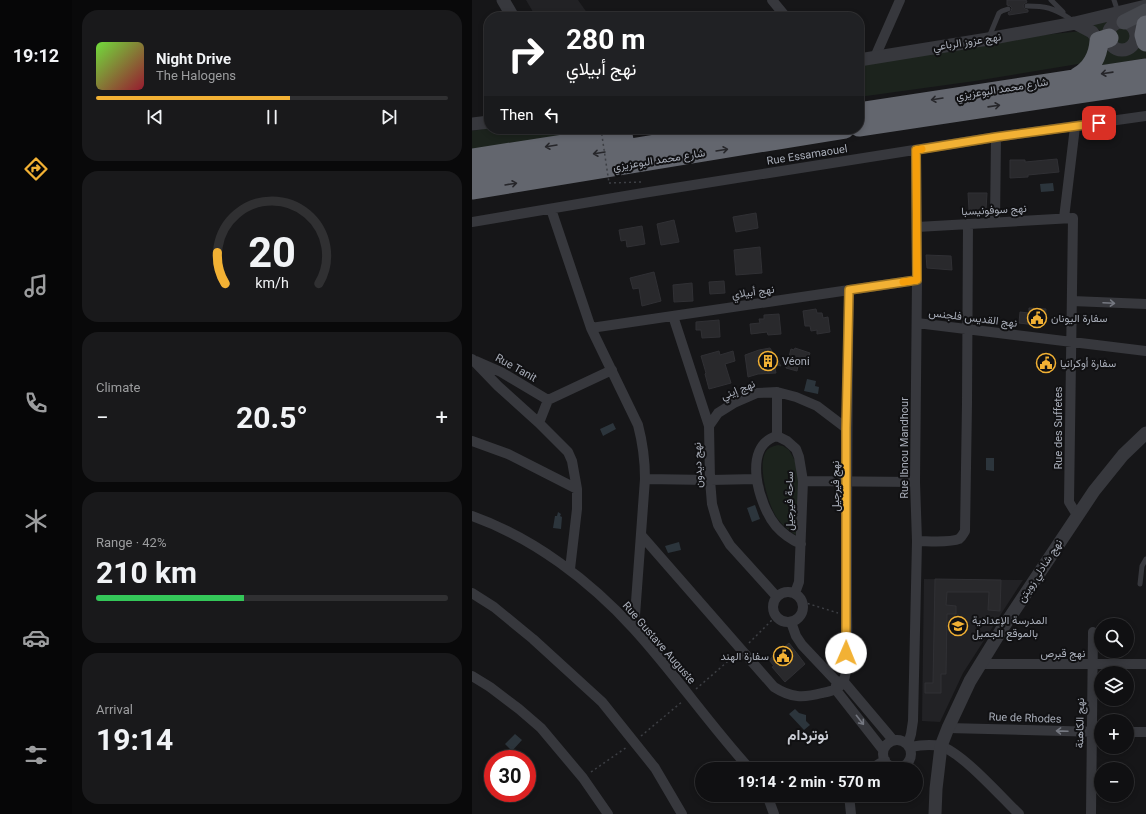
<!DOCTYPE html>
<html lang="en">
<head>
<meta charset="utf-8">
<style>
  body { margin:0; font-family:Roboto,Vazirmatn,sans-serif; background:#19191b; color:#f1f3f6; height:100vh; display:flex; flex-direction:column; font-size:15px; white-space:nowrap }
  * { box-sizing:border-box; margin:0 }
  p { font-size:13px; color:#9c9d9f }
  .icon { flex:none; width:22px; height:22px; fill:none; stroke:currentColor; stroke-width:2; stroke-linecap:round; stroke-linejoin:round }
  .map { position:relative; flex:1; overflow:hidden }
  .drawer { display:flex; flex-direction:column; gap:10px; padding:10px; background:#09090a; width:400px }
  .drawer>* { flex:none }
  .top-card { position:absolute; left:12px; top:12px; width:380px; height:122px; border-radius:16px; box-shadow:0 2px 6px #0003,0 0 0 1px #303032; background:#202124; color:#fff; overflow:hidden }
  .fabs { position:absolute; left:622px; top:618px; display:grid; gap:8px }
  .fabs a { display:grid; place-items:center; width:40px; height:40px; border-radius:50%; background:#101012; box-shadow:0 2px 6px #0003,0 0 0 1px #303032; font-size:20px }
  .speed { position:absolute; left:12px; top:750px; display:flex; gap:8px; font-size:20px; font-weight:700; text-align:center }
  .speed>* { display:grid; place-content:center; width:52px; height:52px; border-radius:50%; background:#101012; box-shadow:0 2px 6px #0003,0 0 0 1px #303032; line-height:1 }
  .speed .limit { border:6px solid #d22; background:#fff; color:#111 }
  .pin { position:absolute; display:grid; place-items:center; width:34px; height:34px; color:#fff; margin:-17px; border-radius:8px; box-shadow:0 2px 6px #0006 }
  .me { position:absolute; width:44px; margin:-22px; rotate:1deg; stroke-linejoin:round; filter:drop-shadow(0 0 3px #0008) }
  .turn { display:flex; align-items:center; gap:14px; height:84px; padding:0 16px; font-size:18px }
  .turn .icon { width:52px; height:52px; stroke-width:2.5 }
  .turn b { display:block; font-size:28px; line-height:34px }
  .then { display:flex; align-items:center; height:38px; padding:0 16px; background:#0003; gap:8px; font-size:15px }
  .big { font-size:30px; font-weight:700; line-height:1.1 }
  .drawer .tile { flex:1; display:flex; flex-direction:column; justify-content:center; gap:6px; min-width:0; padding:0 14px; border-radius:16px; background:#19191b }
  .drawer .dial { align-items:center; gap:0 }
  .dial svg { height:104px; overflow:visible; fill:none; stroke:#303032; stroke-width:7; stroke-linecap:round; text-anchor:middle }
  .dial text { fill:#f1f3f6; stroke:none }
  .song { display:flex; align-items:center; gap:12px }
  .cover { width:48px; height:48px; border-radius:6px; background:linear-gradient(135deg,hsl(100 70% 55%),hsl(350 70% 35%)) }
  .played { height:4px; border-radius:2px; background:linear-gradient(90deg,#f2b134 55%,#303032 55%) }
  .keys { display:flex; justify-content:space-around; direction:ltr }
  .heat { display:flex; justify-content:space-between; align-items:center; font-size:22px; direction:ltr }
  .charge { height:6px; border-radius:3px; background:linear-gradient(90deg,#34c759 42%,#303032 0) }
  .trip { position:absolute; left:223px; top:762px; width:228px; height:40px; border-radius:20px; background:#101012; box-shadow:0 2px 6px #0003,0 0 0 1px #303032; font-weight:700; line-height:40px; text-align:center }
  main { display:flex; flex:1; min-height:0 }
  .tab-bar { display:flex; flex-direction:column; width:72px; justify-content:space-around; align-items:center; background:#060607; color:#9c9d9f }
  .tab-bar .icon { width:28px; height:28px }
  .tab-bar .on { color:#f2b134 }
  .tab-bar b { font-size:18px; color:#f1f3f6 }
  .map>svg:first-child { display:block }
  .built { fill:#222225 }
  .green { fill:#1c231d }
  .water { fill:#2c353c }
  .building { fill:#29292c; stroke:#303034 }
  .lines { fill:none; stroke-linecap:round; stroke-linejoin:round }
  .path { stroke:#3d3f44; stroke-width:1.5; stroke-dasharray:2 3; stroke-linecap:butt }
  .service { stroke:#37383d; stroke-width:5 }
  .minor { stroke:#37383d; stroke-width:10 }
  .tertiary { stroke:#37383d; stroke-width:13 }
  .secondary { stroke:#45474d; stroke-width:15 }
  .motorway { stroke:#63666e; stroke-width:19 }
  .path-bridge { stroke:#3d3f44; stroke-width:1.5; stroke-dasharray:2 3; stroke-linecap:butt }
  .oneway { stroke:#26262a }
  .oneway2 { stroke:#757881 }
  .route-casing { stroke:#9d7322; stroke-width:10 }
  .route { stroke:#f2b134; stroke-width:7 }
  .slow { stroke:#f59e0b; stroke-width:7 }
  .labels { text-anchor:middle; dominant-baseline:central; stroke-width:4; stroke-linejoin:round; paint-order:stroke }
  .street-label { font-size:11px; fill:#a8adb8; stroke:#111113 }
  .poi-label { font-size:11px; fill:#a8adb8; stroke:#111113; text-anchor:start }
  .district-label { font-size:15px; font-weight:bold; fill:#c9ccd4; stroke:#111113 }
</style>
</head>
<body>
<main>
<nav class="tab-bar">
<b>19:12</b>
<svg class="icon on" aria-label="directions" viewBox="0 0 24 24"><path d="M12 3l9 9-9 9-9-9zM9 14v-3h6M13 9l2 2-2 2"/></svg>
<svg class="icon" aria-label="music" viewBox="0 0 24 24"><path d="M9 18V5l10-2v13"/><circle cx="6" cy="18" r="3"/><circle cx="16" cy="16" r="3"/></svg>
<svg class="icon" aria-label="phone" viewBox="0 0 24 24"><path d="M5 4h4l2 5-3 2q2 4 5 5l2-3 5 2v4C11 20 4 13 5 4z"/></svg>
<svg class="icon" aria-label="climate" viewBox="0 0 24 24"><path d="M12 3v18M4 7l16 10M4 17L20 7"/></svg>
<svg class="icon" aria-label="car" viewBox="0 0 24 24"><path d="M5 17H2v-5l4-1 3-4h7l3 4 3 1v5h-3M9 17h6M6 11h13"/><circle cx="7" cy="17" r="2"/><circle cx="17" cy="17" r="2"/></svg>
<svg class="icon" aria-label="filters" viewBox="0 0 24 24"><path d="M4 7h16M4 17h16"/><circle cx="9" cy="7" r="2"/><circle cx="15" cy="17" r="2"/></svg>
</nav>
<section class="drawer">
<div class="tile">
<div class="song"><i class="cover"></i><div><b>Night Drive</b><p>The Halogens</p></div></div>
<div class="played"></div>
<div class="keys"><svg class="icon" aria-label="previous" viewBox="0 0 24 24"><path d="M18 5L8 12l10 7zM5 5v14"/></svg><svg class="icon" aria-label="pause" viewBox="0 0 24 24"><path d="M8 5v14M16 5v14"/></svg><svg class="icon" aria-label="next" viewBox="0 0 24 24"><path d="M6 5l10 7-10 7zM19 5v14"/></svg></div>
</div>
<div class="tile dial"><svg viewBox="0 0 100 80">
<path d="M14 69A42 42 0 1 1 86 69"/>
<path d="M14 69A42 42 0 0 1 8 45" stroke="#f2b134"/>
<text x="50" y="56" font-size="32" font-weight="700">20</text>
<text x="50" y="72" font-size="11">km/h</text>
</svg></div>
<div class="tile"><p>Climate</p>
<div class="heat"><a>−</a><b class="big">20.5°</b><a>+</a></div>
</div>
<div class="tile"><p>Range · 42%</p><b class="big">210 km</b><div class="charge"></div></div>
<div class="tile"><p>Arrival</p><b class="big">19:14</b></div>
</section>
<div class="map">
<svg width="674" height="814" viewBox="0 0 674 814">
  <rect width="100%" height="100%" fill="#161618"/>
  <path class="built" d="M54 0H106L118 17H64Z
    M452 579 551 580 491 673 468 722 450 721Z"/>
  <path class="green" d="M674 10V58L622 67 630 32 618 23Z
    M610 31 621 37 612 63 503 81 387 97V64L522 40Z
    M17 128V129H145L0 150V131Z
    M306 445 311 446 317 450 326 466V536C318 532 311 526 305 518 296 505 284 463 295 450 298 447 302 446 306 445Z"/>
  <path class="water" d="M581 183 582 191 569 192 568 184Z
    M335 379 344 381 343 386 347 387 346 394 332 391Z
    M141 423 144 429 131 436 128 429Z
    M514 458H522V471L514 470Z
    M283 505 288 519 280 522 275 508Z
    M86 512 89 514 88 516 90 517 89 529 81 528 83 516H85Z
    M207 542 209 550 196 553 193 546Z
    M323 709 327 713 334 715V721L338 725 332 730 317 714Z
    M43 734 50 740 40 751 33 744Z"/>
  <path class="building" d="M535 0H554L555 2 552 4 551 6 553 9 556 10V12L537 15 536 13 539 11 540 8 538 6 535 5Z
    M585 159 587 172 556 175V177L538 178V160H553V162Z
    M496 193H515L514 210H497Z
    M284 213 286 228 264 232 261 217Z
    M202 220 207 242 189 245 185 224Z
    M170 226 173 244 155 247 154 240 149 241 147 230Z
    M288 247 290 273 264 275 262 250Z
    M454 255 479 256 480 270 455 268Z
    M182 272 189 301 170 306 167 288 161 289 158 278Z
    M252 281 253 293 238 294 237 282Z
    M220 283 221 301 202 302 201 285Z
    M557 308 574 309 573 322 563 321V325L547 323 548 312 557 313Z
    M344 309 345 313H350L351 318 356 317 358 332 345 334V330L339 331 338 326H333L331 311Z
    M307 314 309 334 296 335 295 332 279 334 278 324 288 323 287 319H292V315Z
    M247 320 248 337 230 338 229 330H224V322Z
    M298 348 309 366 302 364 304 373 286 374 276 377 273 355 287 350Z
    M323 348 338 353 334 364 331 363 330 367 326 366 325 371 314 368 319 349 322 350Z
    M247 351 248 355 261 351 263 361 253 364 259 383 237 389 233 374 234 373 229 356Z
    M463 579 529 580 528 611 516 610 517 592H475L474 605 484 606V614H475L474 674H469V693H453V683H461Z
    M317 643 333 664 313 682 300 667 302 666 297 660Z"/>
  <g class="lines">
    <path class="path" d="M137 183 169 182V184
      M331 602 366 613
      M277 643 304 616
      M224 689 262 656
      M169 736 211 701
      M119 772 155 747"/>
    <path class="service" d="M579 0 591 12
      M642 0 646 12
      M555 6C574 6 581 8 597 18
      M517 37 527 13 530 11 536 9
      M668 584 670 566 674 559"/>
    <path class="minor" d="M300 0 314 17
      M403 57 428 0
      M79 209 119 328 166 425C171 444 173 460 173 479L162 629
      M592 218 603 127
      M0 222 171 193 524 137 674 116
      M523 222 524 137
      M445 227 601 218 597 502 605 515
      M600 301 674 304
      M201 316 237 426 238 480 240 504 246 525 258 545 305 597
      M445 323 674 351
      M119 328 445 280
      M0 359 26 386 67 423 96 452 100 461 105 489
      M4 361 29 372 76 400
      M305 392V436
      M67 423 76 400 140 370
      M237 426 246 413 262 403 285 393 305 392 324 397 345 406 374 428
      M0 441 36 454 105 489V509L98 569
      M173 479 238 480 284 479
      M331 481 443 482
      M0 516C62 538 118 581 162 629 203 674 237 724 278 769
      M170 536 302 687C319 698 331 698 350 693 359 691 366 690 371 682 377 673 375 624 375 610 375 503 375 397 377 290
      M445 541C456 541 478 543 487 539 490 537 491 534 493 531L495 404 496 224
      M301 607a15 15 0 1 1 30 0a15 15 0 1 1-30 0Z
      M0 593 22 607 61 639 130 702 183 768 210 814
      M323 593 327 582 331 481 327 457 324 449 315 441 305 436C269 446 287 506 304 526 311 534 320 540 329 544
      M319 622 324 636 330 645 364 681 372 682 421 740
      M508 664H674
      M0 676 18 687 47 709 69 728 111 778 136 814
      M364 685V690L411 750
      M476 728 629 732
      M655 732H674
      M411 754a14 14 0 1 1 28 0a14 14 0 1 1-28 0Z
      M436 744 439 734 441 721 445 541 443 482 445 280 444 150
      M438 747C449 745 457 744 468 746 490 752 529 797 547 814
      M399 769 413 760
      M295 795 302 814
      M377 795 379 814
      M619 814 621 632"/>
    <path class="tertiary" d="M31 0 41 17
      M636 36a14 14 0 1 1 28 0a14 14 0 1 1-28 0Z
      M603 23 620 32 627 41
      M387 60 516 39 603 23 674 6
      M0 124 17 122
      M463 814 464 789 469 746 476 728 498 681 530 629 622 491 651 455 674 433"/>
    <path class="secondary" d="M652 22 674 11"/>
    <path class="motorway" d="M674 25 672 35 674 42
      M605 77C619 69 626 57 627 41L637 38
      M387 112 674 68
      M387 127 674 84
      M0 158 118 140 152 139
      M0 174 276 129
      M0 190 373 129"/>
    <path class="path-bridge" d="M129 129 137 183"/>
  </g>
  <defs><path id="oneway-shaft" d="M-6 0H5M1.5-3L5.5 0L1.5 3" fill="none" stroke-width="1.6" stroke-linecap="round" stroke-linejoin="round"/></defs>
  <g class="oneway">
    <use href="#oneway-shaft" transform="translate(635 73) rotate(172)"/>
    <use href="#oneway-shaft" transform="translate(465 99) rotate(171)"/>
    <use href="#oneway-shaft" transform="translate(522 106) rotate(-8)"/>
    <use href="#oneway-shaft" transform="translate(79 146) rotate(171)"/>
    <use href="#oneway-shaft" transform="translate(250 150) rotate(-9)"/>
    <use href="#oneway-shaft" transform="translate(127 153) rotate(171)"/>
    <use href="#oneway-shaft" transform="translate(39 184) rotate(-9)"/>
  </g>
  <g class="oneway2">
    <use href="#oneway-shaft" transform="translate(637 303) rotate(3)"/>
    <use href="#oneway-shaft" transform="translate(388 720) rotate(52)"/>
    <use href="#oneway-shaft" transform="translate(590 731) rotate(-178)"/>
  </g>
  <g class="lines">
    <defs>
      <path id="route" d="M374 653V428L377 290 445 280 444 150 524 137 627 123"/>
    </defs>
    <use href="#route" class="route-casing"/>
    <use href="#route" class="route"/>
    <path class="slow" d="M431 282 445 280 444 150 450 149"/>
  </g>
  <defs>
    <symbol id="civic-ring" viewBox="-11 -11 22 22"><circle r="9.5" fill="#111113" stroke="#f2b134" stroke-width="1.5"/><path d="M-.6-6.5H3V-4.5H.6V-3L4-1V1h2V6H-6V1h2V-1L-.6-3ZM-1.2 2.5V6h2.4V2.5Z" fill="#f2b134"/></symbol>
    <symbol id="building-ring" viewBox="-11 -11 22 22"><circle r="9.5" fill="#111113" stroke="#f2b134" stroke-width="1.5"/><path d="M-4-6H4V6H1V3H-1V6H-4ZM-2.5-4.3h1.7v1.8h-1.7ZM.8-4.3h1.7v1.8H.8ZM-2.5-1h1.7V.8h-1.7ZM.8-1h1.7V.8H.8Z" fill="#f2b134"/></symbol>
    <symbol id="school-ring" viewBox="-11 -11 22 22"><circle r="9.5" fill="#111113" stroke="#f2b134" stroke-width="1.5"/><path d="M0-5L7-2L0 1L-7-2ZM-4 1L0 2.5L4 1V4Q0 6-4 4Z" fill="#f2b134"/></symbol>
  </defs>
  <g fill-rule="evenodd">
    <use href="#civic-ring" x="554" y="307" width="22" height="22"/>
    <use href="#building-ring" x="285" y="350" width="22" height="22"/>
    <use href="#civic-ring" x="563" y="352" width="22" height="22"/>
    <use href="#school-ring" x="475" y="615" width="22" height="22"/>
    <use href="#civic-ring" x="300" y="645" width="22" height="22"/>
  </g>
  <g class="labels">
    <g class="street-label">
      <text transform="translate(495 42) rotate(-9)">نهج عزوز الرباعي</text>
      <text transform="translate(530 89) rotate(-9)">شارع محمد البوعزيزي</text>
      <text transform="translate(335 155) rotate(-9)">Rue Essamaouel</text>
      <text transform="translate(187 160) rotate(-9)">شارع محمد البوعزيزي</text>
      <text transform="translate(522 210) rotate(-3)">نهج سوفونيسبا</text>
      <text transform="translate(281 292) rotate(-8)">نهج أبيلاي</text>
      <text transform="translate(501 318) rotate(7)">نهج القديس فلجنس</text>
      <text transform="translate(44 368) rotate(29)">Rue Tanit</text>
      <text transform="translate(266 390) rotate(-22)">نهج إيني</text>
      <text transform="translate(586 428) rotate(-90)">Rue des Suffetes</text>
      <text transform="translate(432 448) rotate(-90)">Rue Ibnou Mandhour</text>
      <text transform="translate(226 465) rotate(-92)">نهج ديدون</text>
      <text transform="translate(363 486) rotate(-90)">نهج فيرجيل</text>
      <text transform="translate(317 501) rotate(-90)">ساحة فيرجيل</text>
      <text transform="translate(568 571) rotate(-57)">نهج شادلي زويتن</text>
      <text transform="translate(187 643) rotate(49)">Rue Gustave Auguste</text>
      <text x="591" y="653">نهج قبرص</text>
      <text transform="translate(553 718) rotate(2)">Rue de Rhodes</text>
      <text transform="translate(608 723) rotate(-89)">نهج الكاهنة</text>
    </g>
    <g class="poi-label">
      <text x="579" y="318">سفارة اليونان</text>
      <text x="310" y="361">Véoni</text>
      <text x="588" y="363">سفارة أوكرانيا</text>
      <text x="500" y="620">المدرسة الإعدادية<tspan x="500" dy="13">بالموقع الجميل</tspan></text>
      <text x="297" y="656" text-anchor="end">سفارة الهند</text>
    </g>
    <g class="district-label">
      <text x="336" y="735">نوتردام</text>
    </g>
  </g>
</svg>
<div class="fabs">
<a><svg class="icon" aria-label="search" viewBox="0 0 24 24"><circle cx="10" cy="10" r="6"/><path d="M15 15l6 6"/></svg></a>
<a><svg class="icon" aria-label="layers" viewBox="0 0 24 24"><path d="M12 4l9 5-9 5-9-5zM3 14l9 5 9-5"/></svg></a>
<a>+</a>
<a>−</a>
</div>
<div class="speed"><div class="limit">30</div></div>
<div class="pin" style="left:627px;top:123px;background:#d93025"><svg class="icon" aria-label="arrive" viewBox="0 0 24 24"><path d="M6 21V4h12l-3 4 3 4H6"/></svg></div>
<svg class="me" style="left:374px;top:653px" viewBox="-20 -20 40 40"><circle r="19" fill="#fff"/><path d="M0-13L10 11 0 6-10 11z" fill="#f2b134"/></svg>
<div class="trip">19:14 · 2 min · 570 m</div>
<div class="top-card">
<div class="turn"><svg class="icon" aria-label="right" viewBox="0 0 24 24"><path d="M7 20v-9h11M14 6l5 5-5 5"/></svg><div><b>280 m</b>نهج أبيلاي</div></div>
<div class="then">Then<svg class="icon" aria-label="left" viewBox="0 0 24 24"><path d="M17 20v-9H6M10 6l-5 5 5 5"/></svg></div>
</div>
</div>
</main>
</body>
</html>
